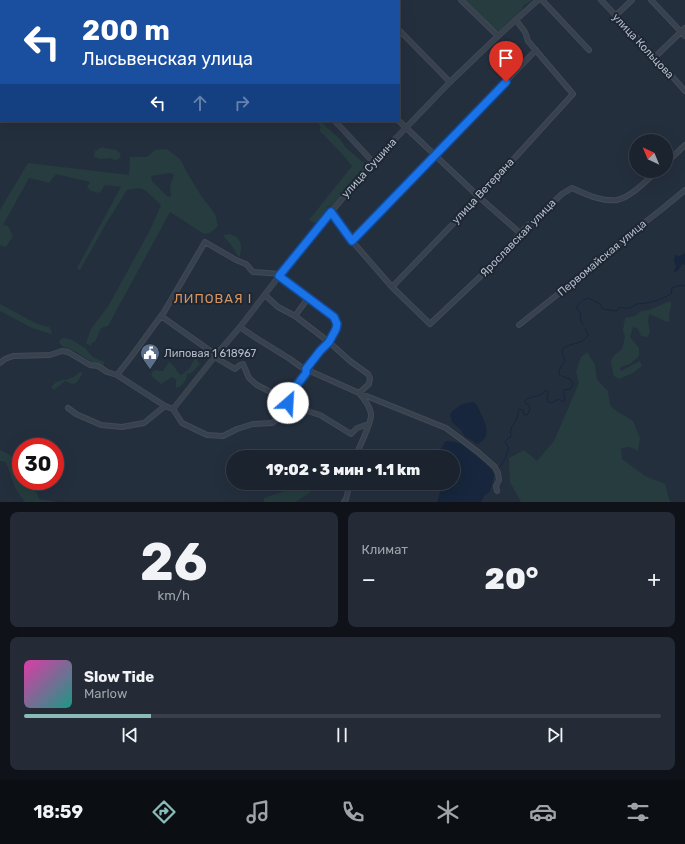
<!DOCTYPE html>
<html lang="ru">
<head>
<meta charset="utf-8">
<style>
  body { margin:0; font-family:Rubik,sans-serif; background:#242b36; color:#f1f3f6; height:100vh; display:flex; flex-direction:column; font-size:15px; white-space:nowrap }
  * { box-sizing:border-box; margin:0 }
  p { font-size:13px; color:#a0a4aa }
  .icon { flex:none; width:22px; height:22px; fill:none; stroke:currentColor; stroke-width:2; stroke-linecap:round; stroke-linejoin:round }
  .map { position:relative; height:502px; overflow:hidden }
  .sheet { display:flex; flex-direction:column; gap:10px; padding:10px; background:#0f1319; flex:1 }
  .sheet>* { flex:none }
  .banner { position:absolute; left:0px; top:0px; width:400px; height:122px; box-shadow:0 4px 16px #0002,0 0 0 1px #39404a; background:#1a4fa0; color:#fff; overflow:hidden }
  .needle { width:26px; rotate:316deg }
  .controls { position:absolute; left:629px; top:134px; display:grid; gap:8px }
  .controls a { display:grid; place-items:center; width:44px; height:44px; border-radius:50%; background:#1b232e; box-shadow:0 4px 16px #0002,0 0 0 1px #39404a; font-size:20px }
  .speed { position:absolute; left:12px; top:438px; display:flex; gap:8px; font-size:20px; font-weight:700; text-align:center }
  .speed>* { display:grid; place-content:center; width:52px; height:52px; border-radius:50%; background:#1b232e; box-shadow:0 4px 16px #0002,0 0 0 1px #39404a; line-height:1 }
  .speed .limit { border:6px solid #d22; background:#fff; color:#111 }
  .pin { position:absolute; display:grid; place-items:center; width:34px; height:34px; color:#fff; margin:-41px -17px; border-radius:50% 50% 50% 0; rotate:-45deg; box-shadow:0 0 4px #0007 }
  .pin .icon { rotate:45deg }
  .me { position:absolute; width:44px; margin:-22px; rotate:26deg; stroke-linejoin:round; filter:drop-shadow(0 0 3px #0008) }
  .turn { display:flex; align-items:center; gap:14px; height:84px; padding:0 16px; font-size:18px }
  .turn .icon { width:52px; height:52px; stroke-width:2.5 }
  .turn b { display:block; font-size:28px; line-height:34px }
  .lanes { display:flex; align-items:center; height:38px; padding:0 16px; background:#0003; justify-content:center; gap:20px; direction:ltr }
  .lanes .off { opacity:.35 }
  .big { font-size:30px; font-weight:800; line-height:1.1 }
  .sheet .card { flex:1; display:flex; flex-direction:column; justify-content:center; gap:6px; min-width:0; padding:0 14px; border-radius:8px; background:#242b36 }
  .sheet .dial { align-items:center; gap:0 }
  .dial b { font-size:52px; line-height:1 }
  .song { display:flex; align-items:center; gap:12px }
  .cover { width:48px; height:48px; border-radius:6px; background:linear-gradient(135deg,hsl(320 70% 55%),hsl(170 70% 35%)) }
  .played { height:4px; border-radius:2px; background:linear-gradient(90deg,#8bbbb9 20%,#39404a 20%) }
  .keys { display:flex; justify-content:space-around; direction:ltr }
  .heat { display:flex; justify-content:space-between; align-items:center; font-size:22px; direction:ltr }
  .sheet .tiles { flex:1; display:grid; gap:10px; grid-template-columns:1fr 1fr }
  .card:last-child { grid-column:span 2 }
  .trip { position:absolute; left:226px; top:450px; width:234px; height:40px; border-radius:20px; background:#1b232e; box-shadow:0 4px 16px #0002,0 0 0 1px #39404a; font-weight:800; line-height:40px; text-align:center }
  .dock { display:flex; height:64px; justify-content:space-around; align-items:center; background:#0b0e12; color:#a0a4aa }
  .dock .icon { width:28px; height:28px }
  .dock .active { color:#8bbbb9 }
  .dock b { font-size:18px; color:#f1f3f6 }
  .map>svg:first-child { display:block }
  .green { fill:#263c3f; fill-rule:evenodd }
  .water { fill:#17263c }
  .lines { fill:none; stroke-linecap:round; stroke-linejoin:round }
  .stream { stroke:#17263c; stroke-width:1 }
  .minor-casing { stroke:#414a57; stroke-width:6 }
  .tertiary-casing { stroke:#414a57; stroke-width:6 }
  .secondary-casing { stroke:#414a57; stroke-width:8 }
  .minor { stroke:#38414e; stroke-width:4 }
  .tertiary { stroke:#38414e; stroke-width:4.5 }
  .secondary { stroke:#465061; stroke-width:5.5 }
  .route-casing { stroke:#114b97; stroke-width:10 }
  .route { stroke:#1a73e8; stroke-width:7 }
  .labels { text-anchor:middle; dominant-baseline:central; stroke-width:4; stroke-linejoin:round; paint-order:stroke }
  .street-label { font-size:11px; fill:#b4bcc9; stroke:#1d2633 }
  .poi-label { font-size:11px; fill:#b4bcc9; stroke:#1d2633; text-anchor:start }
  .quarter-label { font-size:13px; letter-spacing:1px; fill:#d59563; stroke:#1d2633 }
</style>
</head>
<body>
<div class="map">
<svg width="685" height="502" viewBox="0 0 685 502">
  <rect width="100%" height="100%" fill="#242f3e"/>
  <path class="green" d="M462 0H532L523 6 522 10 499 31 493 29Z
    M321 121 324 125 341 140 345 147 364 163V167L351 182 331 207 328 206 326 210V213L318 221 315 223 309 220 352 166 343 155 319 130 321 127 318 124 319 122Z
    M102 147 105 148 116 150 121 154 119 159 114 160 111 158 101 159 94 157 95 151Z
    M167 149 180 159 189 176 202 197 215 214 218 226C214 230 210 234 204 234L170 212 108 326 101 328 95 342H92L91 346 86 343 91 329 109 305 150 230 161 205 145 190 138 188 127 190 107 222 80 270 77 268 121 187 105 185 100 193 91 191 87 187 90 182 56 174 49 183 38 180 29 178 3 225 8 226 13 236 6 247 0 245V210L28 163 129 175 130 157H147L155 150ZM170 173 174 175 170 186 171 197 167 196 152 181 151 176Z
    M230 234C232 235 234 236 236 237 243 241 241 251 240 257 236 255 235 250 232 246 229 242 226 240 223 235Z
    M668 302H671C672 310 667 311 670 321L667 322 649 314 648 321 650 332 647 337 641 336 638 329 633 327 630 337 639 348V356L630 364 621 367 620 370 621 371 640 361 642 366 633 373 619 379 614 376C610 359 608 360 622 349L625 337 623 330 625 318 635 316 641 311 649 310Z
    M0 304 35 323 49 327 52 332 51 334 32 328 0 311Z
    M64 338 69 339 72 340 85 348 93 357 104 362V365L102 367 90 361 76 352 62 346 59 342 61 339Z
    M587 352 595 365 597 380 608 391 610 405 615 410 633 421 640 438 638 451 629 447 621 448 622 459 645 476 665 484 670 502H521L510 482 509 458 524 450 537 461 554 441 579 383 576 372 581 357Z
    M196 359 200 364 191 373 187 374C187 381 182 386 176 388V380L172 377 161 384 153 377 151 374 154 370 163 371 169 362C177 367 175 371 181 375L190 368 193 361Z
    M80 372 82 373V375L76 383 72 384 65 381 54 390 51 387C57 379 64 381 71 378 74 377 77 374 80 372Z
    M0 450 10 455 21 462V481H32L39 499 57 502H25L15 488 6 462 0 461Z
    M302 483H306L308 484 310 493 298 500 296 502H264V498L282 492Z"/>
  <path class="water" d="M685 253V265L682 264C680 268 679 271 674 272V270L676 267 674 260 675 255 679 256Z
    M472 402C477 403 479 409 481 414 487 425 491 439 477 444L470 439 465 437 461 430 452 422 450 415 451 412 462 404Z
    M446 441C451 441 457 442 462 444L490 468 494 475 490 491 484 496 481 502H437C439 496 442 489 439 483H453V457H428L438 453Z"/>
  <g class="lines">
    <path class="stream" d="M583 325 580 319 581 314 576 307 583 300 589 298 601 305 602 309 617 311 619 307C626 309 631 309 636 304 651 303 658 301 671 294L672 288 681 285 685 286
      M498 469C503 464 507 455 509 448L505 442 508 438 511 437C508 425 519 422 518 411L519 409 523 410 524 415H526L528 414 530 408 529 405 525 403V401C530 395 540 398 545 391L546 390C549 393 548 395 547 399L549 403 553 402 559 399 563 402 565 399 563 390 571 389 573 384 570 379 559 375C559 369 561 366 565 361 554 338 581 350 588 335L585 328"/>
    <defs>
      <path id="minor" d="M279 0 280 1
        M370 0 371 1
        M461 0 498 36
        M542 0 589 50
        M601 0 655 57 685 91
        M651 0 685 36
        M136 1 138 0
        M347 1 348 0
        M615 16 632 0
        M399 30 450 82
        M655 57 685 28
        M399 121 479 197 520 233
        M666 163 685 145
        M331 212 352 241 392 287 430 324 501 257 520 233 562 194 572 188C586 194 601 202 617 200 630 198 647 180 657 171
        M352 241 536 50
        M392 287 479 197 573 94 528 41 525 32 516 20
        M265 295 278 307 295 316 329 342 350 361 368 374 370 378 369 384 359 393C364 399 371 407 371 415 371 424 359 448 355 457
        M161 316 216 355 218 359 235 369 240 365 243 364 249 378 257 385 288 401 301 409 320 415 351 434 357 428 369 424
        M295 316 308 298
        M519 325 572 283 630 234 662 209 685 190
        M240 327 253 336 290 359 301 367 359 393 446 428 478 452 495 467 498 473 499 480 496 486 497 491
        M0 363 5 359 13 356 50 355 62 351 68 352 90 365 98 366 107 372 117 375 165 406 173 409 182 423 207 435 223 436 237 429 253 424 272 423 279 418 288 403V397L306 373V369L320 351 329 342 336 329 337 324 335 317 279 276
        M117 375 131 357 164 312 205 242 236 260 246 264 253 272 281 274
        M68 408 76 414 101 425 122 427 144 423 165 406
        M344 502 346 499 350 483"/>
      <path id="tertiary" d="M218 0 219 1
        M335 121 373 162
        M173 409 216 355 240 327 279 276 331 212 373 162 450 82 498 36 538 0"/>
      <path id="secondary" d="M44 1 46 0
        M0 21H1"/>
    </defs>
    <use href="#minor" class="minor-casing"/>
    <use href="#tertiary" class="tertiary-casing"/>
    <use href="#secondary" class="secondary-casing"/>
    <use href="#minor" class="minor"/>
    <use href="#tertiary" class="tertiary"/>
    <use href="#secondary" class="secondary"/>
  </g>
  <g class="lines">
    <defs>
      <path id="route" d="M288 403V397L306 373V369L320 351 329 342 336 329 337 324 334 317 279 276 331 212 352 241 506 82"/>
    </defs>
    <use href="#route" class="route-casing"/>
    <use href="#route" class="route"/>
  </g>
  <defs>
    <symbol id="civic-pin" viewBox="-11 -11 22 30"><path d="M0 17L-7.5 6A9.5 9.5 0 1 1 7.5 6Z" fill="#5c6f8a" stroke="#1d2633"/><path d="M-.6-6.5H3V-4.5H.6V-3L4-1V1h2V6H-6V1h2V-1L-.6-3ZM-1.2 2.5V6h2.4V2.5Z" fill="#fff"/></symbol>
  </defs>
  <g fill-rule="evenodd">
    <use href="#civic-pin" x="139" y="342" width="22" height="30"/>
  </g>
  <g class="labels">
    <g class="street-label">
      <text transform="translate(643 46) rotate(47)">улица Кольцова</text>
      <text transform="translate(369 168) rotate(-48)">улица Сушина</text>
      <text transform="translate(483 191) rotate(-47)">улица Ветерана</text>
      <text transform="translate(518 238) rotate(-46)">Ярославская улица</text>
      <text transform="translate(602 258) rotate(-40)">Первомайская улица</text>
    </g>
    <g class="poi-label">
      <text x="164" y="353">Липовая 1 618967</text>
    </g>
    <g class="quarter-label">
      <text x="213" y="298">ЛИПОВАЯ I</text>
    </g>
  </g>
</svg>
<div class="controls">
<a><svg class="needle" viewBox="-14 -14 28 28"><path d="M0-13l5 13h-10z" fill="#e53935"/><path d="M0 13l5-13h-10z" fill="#a0a4aa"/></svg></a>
</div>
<div class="speed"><div class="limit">30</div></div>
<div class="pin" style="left:506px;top:82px;background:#d93025"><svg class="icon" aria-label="arrive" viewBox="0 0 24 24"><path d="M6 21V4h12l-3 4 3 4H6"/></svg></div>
<svg class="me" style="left:288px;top:403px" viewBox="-20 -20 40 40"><circle r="19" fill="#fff"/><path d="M0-13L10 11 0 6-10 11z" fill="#1a73e8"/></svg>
<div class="trip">19:02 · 3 мин · 1.1 km</div>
<div class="banner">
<div class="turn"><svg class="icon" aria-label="left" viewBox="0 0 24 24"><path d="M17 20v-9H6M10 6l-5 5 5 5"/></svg><div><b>200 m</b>Лысьвенская улица</div></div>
<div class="lanes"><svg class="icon" aria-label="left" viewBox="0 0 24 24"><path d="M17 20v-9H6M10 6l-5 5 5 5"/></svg><svg class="icon off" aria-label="ahead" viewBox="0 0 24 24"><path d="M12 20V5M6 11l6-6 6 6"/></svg><svg class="icon off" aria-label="right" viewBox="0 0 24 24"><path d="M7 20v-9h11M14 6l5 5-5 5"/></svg></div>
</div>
</div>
<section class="sheet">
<div class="tiles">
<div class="card dial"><b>26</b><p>km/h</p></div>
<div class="card"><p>Климат</p>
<div class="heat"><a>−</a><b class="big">20°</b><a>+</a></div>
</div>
<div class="card">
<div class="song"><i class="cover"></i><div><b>Slow Tide</b><p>Marlow</p></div></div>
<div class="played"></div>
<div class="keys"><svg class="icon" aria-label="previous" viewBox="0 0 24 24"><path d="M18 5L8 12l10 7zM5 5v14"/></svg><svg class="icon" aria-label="pause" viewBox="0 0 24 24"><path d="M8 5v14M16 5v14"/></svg><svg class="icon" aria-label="next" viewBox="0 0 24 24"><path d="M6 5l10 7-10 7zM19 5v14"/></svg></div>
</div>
</div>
</section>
<nav class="dock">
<b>18:59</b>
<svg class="icon active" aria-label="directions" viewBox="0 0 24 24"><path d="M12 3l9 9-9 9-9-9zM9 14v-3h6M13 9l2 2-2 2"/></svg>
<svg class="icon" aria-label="music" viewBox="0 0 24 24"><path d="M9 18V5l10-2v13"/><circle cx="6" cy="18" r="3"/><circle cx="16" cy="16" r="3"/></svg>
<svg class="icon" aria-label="phone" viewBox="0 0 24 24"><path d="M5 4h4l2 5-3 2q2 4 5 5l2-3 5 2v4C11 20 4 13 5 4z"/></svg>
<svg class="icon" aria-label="climate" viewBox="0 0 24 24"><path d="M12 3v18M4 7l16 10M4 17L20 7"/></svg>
<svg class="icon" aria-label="car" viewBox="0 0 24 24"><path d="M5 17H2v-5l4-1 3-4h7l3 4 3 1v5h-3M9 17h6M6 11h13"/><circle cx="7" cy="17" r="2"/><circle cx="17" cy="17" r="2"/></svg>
<svg class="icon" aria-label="filters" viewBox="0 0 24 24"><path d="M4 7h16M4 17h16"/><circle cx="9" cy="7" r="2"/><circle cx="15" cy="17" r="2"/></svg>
</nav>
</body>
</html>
